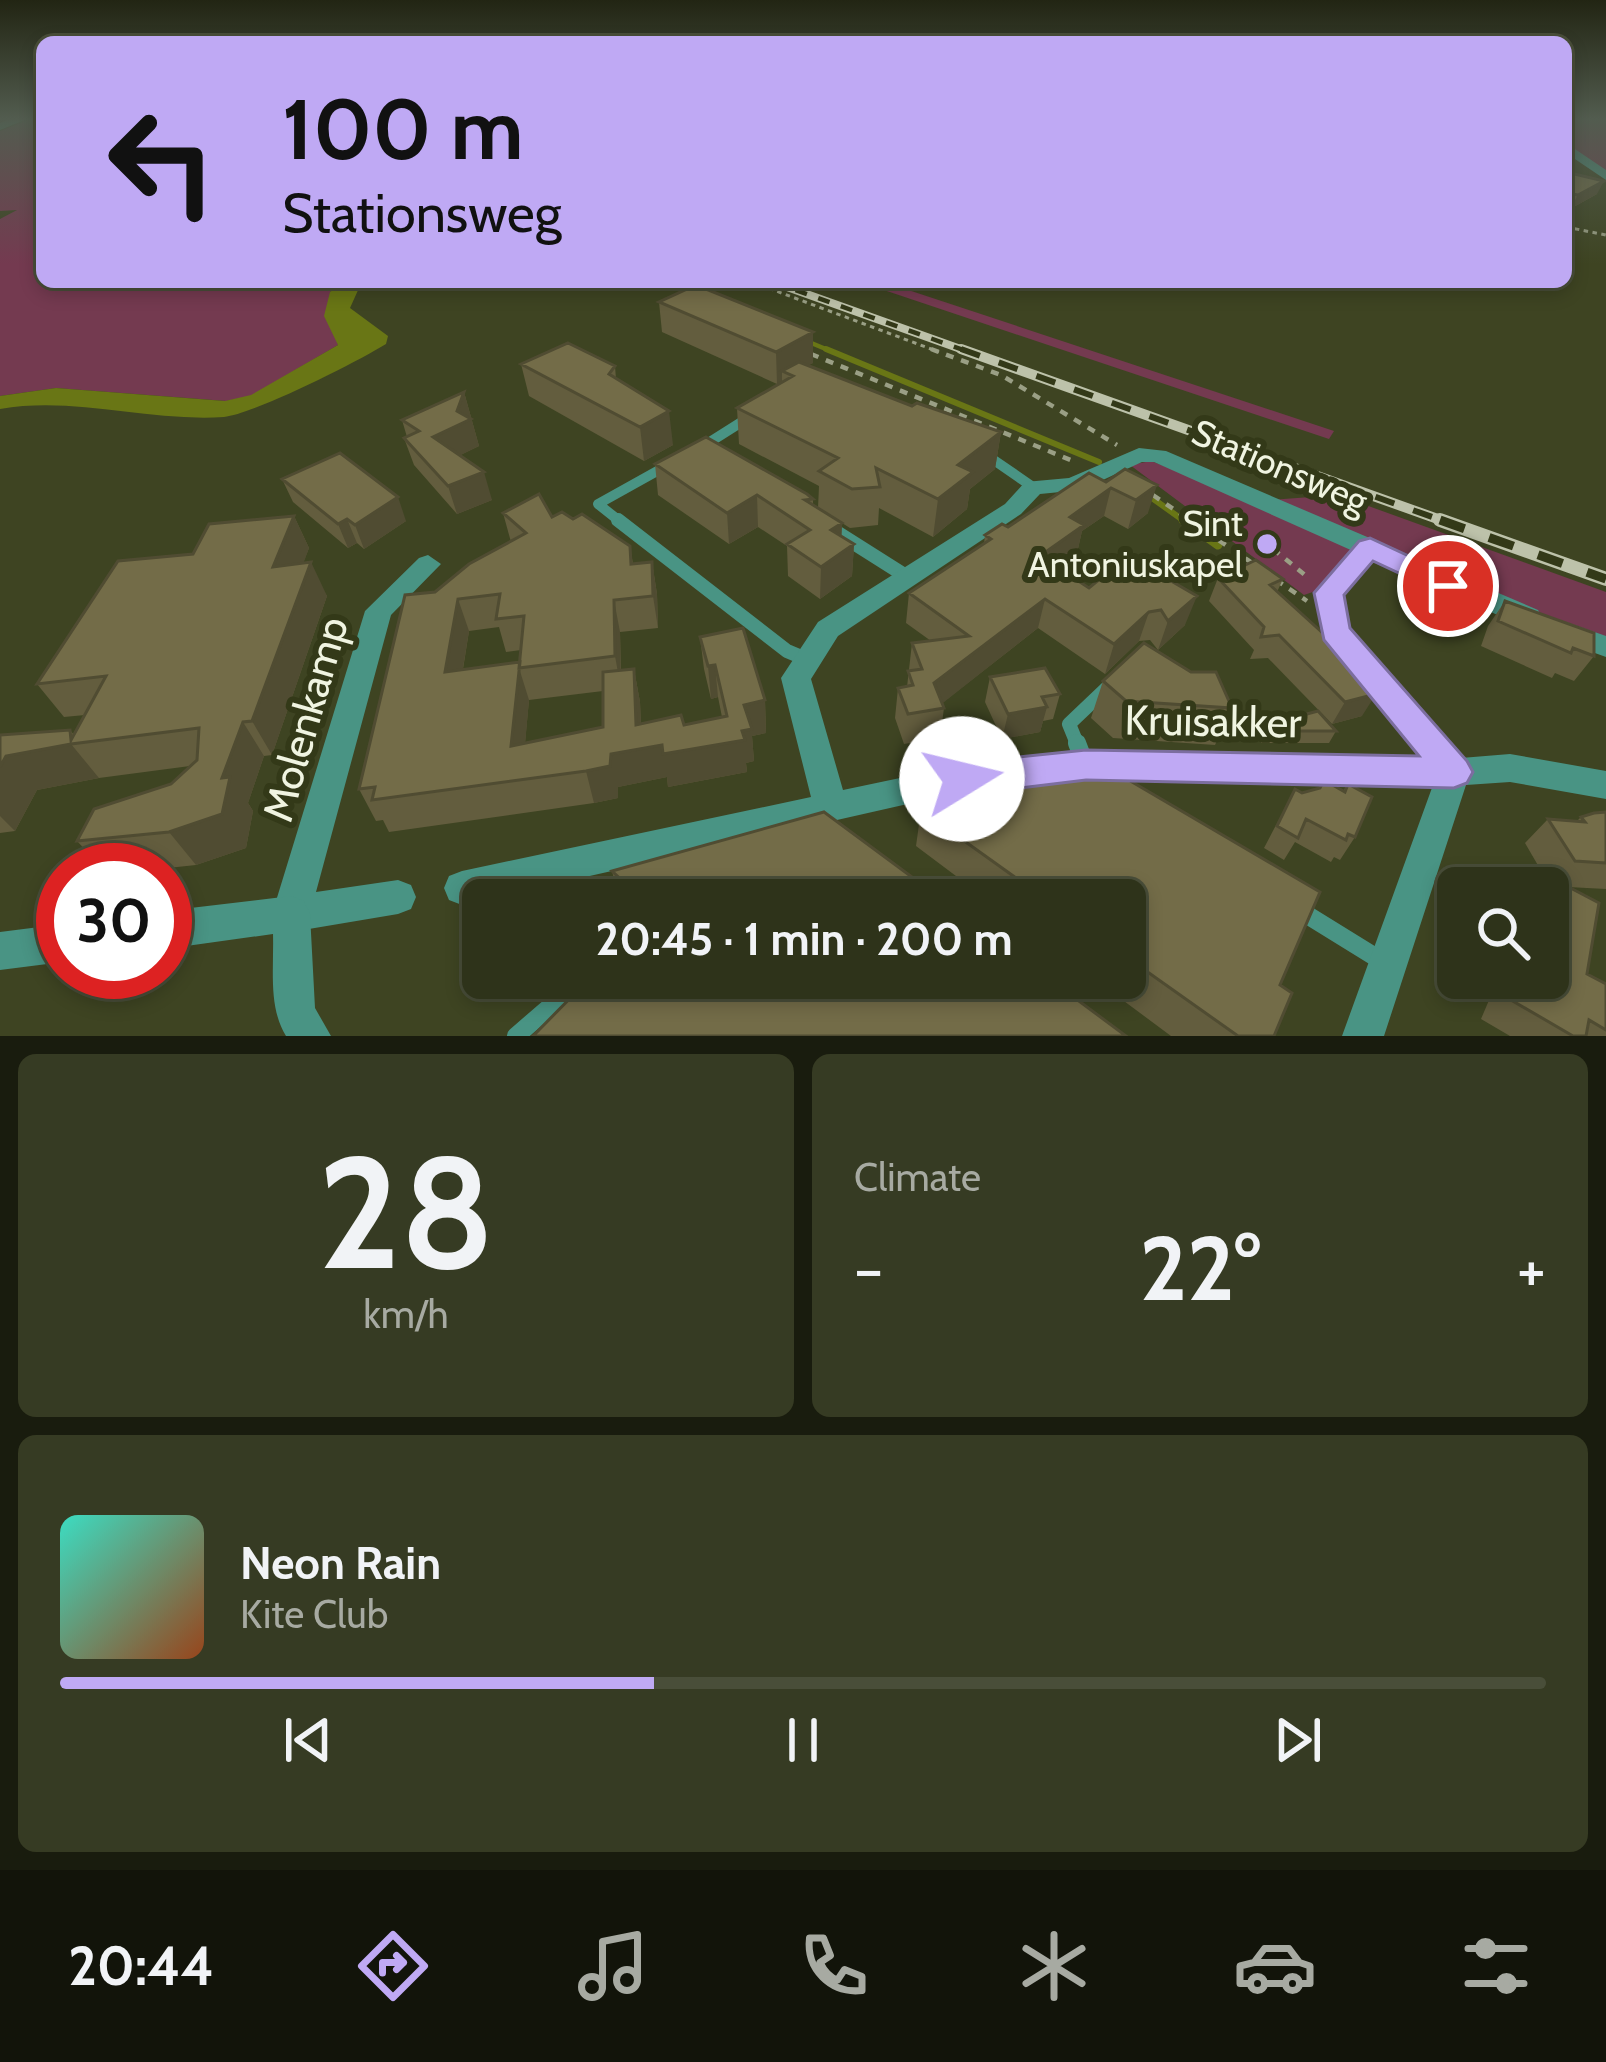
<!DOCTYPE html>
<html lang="en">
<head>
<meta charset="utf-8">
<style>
  body { margin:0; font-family:Cabin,sans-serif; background:#363b23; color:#f1f3f6; height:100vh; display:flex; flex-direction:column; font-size:45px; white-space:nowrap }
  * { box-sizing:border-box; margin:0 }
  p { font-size:39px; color:#a7aaa2 }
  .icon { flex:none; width:66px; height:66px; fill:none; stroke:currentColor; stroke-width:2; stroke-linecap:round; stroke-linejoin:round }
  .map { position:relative; height:1036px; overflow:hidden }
  .drawer { display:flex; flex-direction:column; gap:18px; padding:18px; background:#191c0e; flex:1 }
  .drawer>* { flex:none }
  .guide { position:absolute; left:36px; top:36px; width:1536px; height:252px; border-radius:18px; box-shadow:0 6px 18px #0003,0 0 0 3px #494e39; background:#bfa9f4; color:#111; overflow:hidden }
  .fabs { position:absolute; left:1437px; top:867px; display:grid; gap:24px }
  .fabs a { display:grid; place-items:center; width:132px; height:132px; border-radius:18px; background:#2e331a; box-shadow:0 6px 18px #0003,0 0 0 3px #494e39; font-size:60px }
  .speed { position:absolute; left:36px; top:843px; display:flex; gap:24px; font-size:60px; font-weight:700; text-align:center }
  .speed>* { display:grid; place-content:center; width:156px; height:156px; border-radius:50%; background:#2e331a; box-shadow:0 6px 18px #0003,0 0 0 3px #494e39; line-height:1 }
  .speed .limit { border:18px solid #d22; background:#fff; color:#111 }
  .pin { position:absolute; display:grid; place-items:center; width:102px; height:102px; color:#fff; margin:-51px; border:6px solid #fff; border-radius:50%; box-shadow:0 3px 12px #0007 }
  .me { position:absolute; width:132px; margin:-66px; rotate:81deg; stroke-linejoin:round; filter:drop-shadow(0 0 9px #0008) }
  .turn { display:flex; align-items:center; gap:42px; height:252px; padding:0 48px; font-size:54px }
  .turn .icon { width:156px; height:156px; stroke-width:2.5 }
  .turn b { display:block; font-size:84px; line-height:102px }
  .big { font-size:90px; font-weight:800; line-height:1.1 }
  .drawer .widget { flex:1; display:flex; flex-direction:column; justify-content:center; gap:18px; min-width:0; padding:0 42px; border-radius:18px; background:#363b23 }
  .drawer .dial { align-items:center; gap:0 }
  .dial b { font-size:156px; line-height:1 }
  .song { display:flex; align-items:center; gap:36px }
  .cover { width:144px; height:144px; border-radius:18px; background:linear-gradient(135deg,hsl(170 70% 55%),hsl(20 70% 35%)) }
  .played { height:12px; border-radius:6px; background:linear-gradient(90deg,#bfa9f4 40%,#494e39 40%) }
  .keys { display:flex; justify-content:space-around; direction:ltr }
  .heat { display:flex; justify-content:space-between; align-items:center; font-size:66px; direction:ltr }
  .drawer .tiles { flex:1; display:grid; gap:18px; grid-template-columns:1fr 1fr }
  .widget:last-child { grid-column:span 2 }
  .trip { position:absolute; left:462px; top:879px; width:684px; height:120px; border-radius:18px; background:#2e331a; box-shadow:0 6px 18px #0003,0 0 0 3px #494e39; font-weight:800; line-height:120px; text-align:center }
  .dock { display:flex; height:192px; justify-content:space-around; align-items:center; background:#12140a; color:#a7aaa2 }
  .dock .icon { width:84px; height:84px }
  .dock .on { color:#bfa9f4 }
  .dock b { font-size:54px; color:#f1f3f6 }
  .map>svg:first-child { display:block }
  .green { fill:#743a50 }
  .water { fill:#697615 }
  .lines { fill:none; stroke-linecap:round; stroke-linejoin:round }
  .stream-far2 { stroke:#697615; stroke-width:4.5 }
  .stream-far1 { stroke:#697615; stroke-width:6 }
  .stream { stroke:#697615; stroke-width:9 }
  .path-far1 { stroke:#9a9f85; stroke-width:3; stroke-dasharray:4.5 4.5; stroke-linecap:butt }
  .path { stroke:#9a9f85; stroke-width:4.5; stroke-dasharray:8 8; stroke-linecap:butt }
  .service-far2 { stroke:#499484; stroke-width:10 }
  .service-far1 { stroke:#499484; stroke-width:14 }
  .service { stroke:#499484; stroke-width:18 }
  .minor { fill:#499484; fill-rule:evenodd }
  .tertiary { fill:#499484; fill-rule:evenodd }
  .rail-far2-casing { stroke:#bdc2aa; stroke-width:8 }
  .rail-far1-casing { stroke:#bdc2aa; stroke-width:10 }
  .rail-casing { stroke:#bdc2aa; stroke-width:14 }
  .rail-far2 { stroke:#333918; stroke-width:4.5; stroke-dasharray:12; stroke-linecap:butt }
  .rail-far1 { stroke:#333918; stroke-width:6; stroke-dasharray:20; stroke-linecap:butt }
  .rail { stroke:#333918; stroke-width:9; stroke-dasharray:26; stroke-linecap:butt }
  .wall { fill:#635d3e; fill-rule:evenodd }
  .shaded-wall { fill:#504c32 }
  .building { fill:#736c48; stroke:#504c32; stroke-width:3 }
  .route { fill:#bfa9f4; stroke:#7c6e9f; stroke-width:3 }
  .poi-dot { fill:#bfa9f4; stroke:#333918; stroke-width:4.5 }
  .labels { text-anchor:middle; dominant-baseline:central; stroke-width:12; stroke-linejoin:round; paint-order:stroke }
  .street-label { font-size:36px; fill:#f0f4e1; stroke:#333918 }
  .poi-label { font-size:36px; fill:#f0f4e1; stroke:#333918; text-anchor:end }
  .near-street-label { font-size:42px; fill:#f0f4e1; stroke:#333918 }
</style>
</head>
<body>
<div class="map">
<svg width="1606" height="1036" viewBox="0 0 1606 1036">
  <rect width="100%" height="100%" fill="#3e4422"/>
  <path class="green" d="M31 119H42V282H343L330 292 338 345 251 396 226 401 56 388 0 396V219L17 210 0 211V131Z
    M1566 119H1606V176L1566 147Z
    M860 282H884L1334 431 1329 439Z
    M1151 461 1257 501 1338 495 1606 592V642L1371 545 1327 587 1304 595 1130 465Z"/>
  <path class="water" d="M343 282H370L359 288 350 308 388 336 386 344C357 362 254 414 224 417 149 422 75 396 0 409V396L56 388 225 401 251 395 338 345 324 316 330 292Z"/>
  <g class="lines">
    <path class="stream-far2" d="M664 282 691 293
      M804 340 833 352"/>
    <path class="stream-far1" d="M826 349 1099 462
      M1145 493 1187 523"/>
    <path class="stream" d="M1183 520 1218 545"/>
    <path class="path-far1" d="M1566 227 1606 235
      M752 282 939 352"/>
    <path class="path" d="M931 349 1001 375 1117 445
      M811 354 1073 461
      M1153 495 1252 563
      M1273 549 1310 579
      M1276 580 1307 601"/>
    <path class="service-far2" d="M702 447 751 416
      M985 454 1033 487
      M622 523 598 504 668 465"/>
    <path class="service-far1" d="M618 520 787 651 806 659
      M830 528 909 578
      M1078 746 1069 724 1110 685"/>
    <path class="service" d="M1077 743 1085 764
      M1296 908 1385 963
      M516 1036 560 998 567 978"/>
    <path class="minor" d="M11 119H27L0 130V123Z
      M1566 143 1606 170V180L1566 153Z
      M1139 448 1166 451 1538 610 1542 617 1538 624H1518L1373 560 1343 595 1348 629 1461 758 1510 754 1606 771V799L1510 782 1466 785 1384 1036H1342L1433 785 1070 780 1059 776 1054 766 1059 756 1070 752 1423 758 1325 639 1316 593 1353 551 1154 462H1142L1081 490 1040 494 1021 514 838 636 811 679 843 790 976 762 987 766 992 776 987 786 462 905 449 900 444 888 449 876 462 871 811 797 781 678 818 622 1005 504 1025 482 1069 478Z
      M428 555 441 564 391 615 316 892 398 880 411 885 416 897 411 909 398 914 291 932 278 927 272 914 365 611 419 558Z
      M1566 622 1606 636V657L1556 639 1552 632 1556 625Z"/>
    <path class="tertiary" d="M291 896 304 901 310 914 315 1008 331 1036H286C268 1007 274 968 273 934L165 949V911Z
      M63 924V962L0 970V932Z"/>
    <defs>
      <path id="rail-far2" d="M773 282 969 352"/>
      <path id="rail-far1" d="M961 349 1449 523"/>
      <path id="rail" d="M1440 520 1606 579"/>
    </defs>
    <use href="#rail-far2" class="rail-far2-casing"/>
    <use href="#rail-far1" class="rail-far1-casing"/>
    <use href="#rail" class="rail-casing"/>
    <use href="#rail-far2" class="rail-far2"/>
    <use href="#rail-far1" class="rail-far1"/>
    <use href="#rail" class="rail"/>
  </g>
  <path class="wall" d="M1566 172 1597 194 1570 209 1566 208Z
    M659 302 813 332V363L808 365 912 406 1001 432 995 469 970 489 967 509 933 537 879 508 878 525 850 528 842 523 841 536 854 544 852 576 820 599 788 576 787 546 758 527 729 544 658 495 655 464 813 499V505L818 508 819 486 739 444 737 408 782 383V381L777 384 662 332Z
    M521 364 615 366 616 379 673 445 644 461 529 396Z
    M464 392 479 446 460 455 492 500 457 514 414 465 404 438 407 437 402 420Z
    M1125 469 1148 513 1128 529 1104 516 1082 531 1077 553 1058 567 1089 588 1128 556 1185 625 1158 650 1150 640 1139 641 1105 674 1038 628 942 703 944 708 940 738 904 744 895 718 898 688 907 687 912 643 931 641 906 623 909 593 984 544 985 535 1008 527 1106 482Z
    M282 479 406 521 364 549 357 543 348 548 293 502Z
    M503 513 573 519 630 546 633 564 652 562 657 594 658 628 620 632 621 670 634 669 640 702 641 724 684 725 722 717 718 697 711 699 704 669 700 637 765 700 766 733 752 736 754 761 746 763 747 772 668 787 667 777 618 787V798L594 803 389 832 383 820 376 821 359 789 435 592 511 542ZM499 627 506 652 521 650 520 662 463 669 469 631ZM603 691V727L525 743 529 700Z
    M294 516 309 548 303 563 327 596 272 755 264 756 248 803 253 811 246 848 196 865 149 870H104L77 841 171 784 190 766 99 778 37 790 15 831 0 833V735L70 730 74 735 85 715 64 717 37 684 193 554Z
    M1218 578 1283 579 1277 592 1345 662 1362 716 1332 724 1268 658 1250 659 1254 650 1209 601Z
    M1505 601 1594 656 1574 681 1555 673 1552 678 1481 646 1488 626Z
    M990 677 1060 694 1053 719 1043 721 1040 732 1002 739 985 702Z
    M1103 681 1232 708 1215 745 1113 738 1091 718Z
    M1266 725 1336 731 1329 743H1261L1260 737Z
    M1098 762 1320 892 1280 985 1292 993 1274 1036H1171L1093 978H1125V900H988L916 846 921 810 955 771Z
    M1348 784 1355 837 1340 860 1334 857 1331 862 1295 842 1284 860 1264 848 1295 789 1302 793 1343 791Z
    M1606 812V889L1568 887 1587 974 1606 984V1036H1510L1481 1019 1498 979 1548 978V888H1527L1542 873 1543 874 1525 843 1548 819 1577 821 1581 817Z
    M612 871 943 900H619Z"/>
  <path class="shaded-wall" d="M1604 181 1597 194 1570 209 1578 195Z
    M813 332V363L791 375 782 371V381L777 384 776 352Z
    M464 392 479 446 441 465 433 437 457 411Z
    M669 411 673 445 644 461 640 427Z
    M1001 432 995 469 970 489 967 509 933 537 938 499 958 465Z
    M484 472 492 500 457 514 448 486Z
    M1157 485 1148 513 1128 529 1136 500Z
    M1111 488 1104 516 1082 531 1077 553 1034 585 1040 556 1070 517Z
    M757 495 758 527 729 544 727 513Z
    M398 497 406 521 364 549 355 525Z
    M294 516 309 548 290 600 273 567Z
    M347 519 357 543 348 548 338 524Z
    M842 523 841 553 854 544 852 576 820 599 821 567 831 530Z
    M311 562 327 596 272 755 252 721Z
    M652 562 657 594 658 628 653 596Z
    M1197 596 1185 625 1158 650 1168 621Z
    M458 599 469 631 457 704 445 672Z
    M1045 599 1038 628 934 710V683Z
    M614 600 620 632 621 689 615 656Z
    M1149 612 1139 641 1105 674 1114 644Z
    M715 665 718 697 711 699 708 666Z
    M519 668 529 700 522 778 511 746Z
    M634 669 640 702 642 749 662 745 663 754 744 705 765 700 766 733 752 736 754 761 746 763 747 772 668 787 667 777 618 787V798L594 803 586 771 611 754 636 725Z
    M1376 694 1362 716 1332 724 1345 702Z
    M1047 707 1040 732 1002 739 1008 714Z
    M243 722 264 756 248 803 253 811 246 848 196 865 169 832 222 778Z
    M71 744 99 778 37 790 15 831 0 816V767L6 756Z"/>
  <path class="building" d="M1566 172 1604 181 1578 195 1566 193Z
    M696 285 813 332 776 352 659 302Z
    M568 343 615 366 609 374 669 411 640 427 521 364Z
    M799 362 912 406 917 403 1001 432 958 465 973 472 938 499 876 468 880 487 852 489 819 471 838 458 737 408 793 376 782 371Z
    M464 392 457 411 471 419 433 437 484 472 448 486 404 438 419 431 402 420Z
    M706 437 807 494 813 499 805 500 842 523 831 530 854 544 821 567 787 544 810 530 757 495 727 513 655 464Z
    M340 453 398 497 355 525 347 519 338 524 282 479Z
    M1125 469 1157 485 1136 500 1111 488 1070 517 1084 525 1040 556 1089 588 1128 556 1197 596 1168 621 1161 610 1149 612 1114 644 1045 599 934 683 944 708 908 714 898 688 913 685 908 671 922 669 912 643 969 636 909 593 991 539 985 535 1002 524 1008 527 1089 473 1106 482Z
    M539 494 552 517 562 512 573 519 582 514 630 546 631 564 652 562 653 596 614 600 615 656 519 668 524 616 496 619 500 594 458 599 445 672 520 662 511 746 603 727V672L634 669 636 725 681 715 684 725 727 716 715 665 708 666 700 637 743 628 765 700 744 705 752 729 742 731 745 740 663 754 662 745 611 754 610 766 586 771 372 800 375 787 359 789 405 595 435 592 469 564 526 533 503 513Z
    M294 516 273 567 311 562 252 721 243 722 222 778 230 777 222 814 169 832 77 841 94 809 171 784 197 760 199 728 71 744 6 756 0 767V735L70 730 71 740 106 676 37 684 118 561 193 554 209 524Z
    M1256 560 1283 579 1270 585 1348 656 1341 658 1376 694 1345 702 1279 635 1261 637 1264 627 1218 578Z
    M1505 601 1594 633V656L1573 648 1571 653 1498 621Z
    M1144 643 1191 672H1216L1232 708 1126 701 1103 681Z
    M1045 668 1060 694 1042 697 1047 707 1008 714 990 677Z
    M1318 711 1336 731H1267L1266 725Z
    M1098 762 1320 892 1280 985 1292 993 1274 1036H1238L1125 956V900H1047L921 810 955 771Z
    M1324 780 1345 792 1348 784 1372 797 1355 837 1348 834 1346 840 1306 819 1298 838 1277 826 1295 789 1302 793 1320 788Z
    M824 812 943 900H627L620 894 628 886 612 871Z
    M1606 812V863L1575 861 1548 819 1585 822 1581 817 1594 813Z
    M1542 873 1599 903 1587 974 1606 984V1030L1589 1020 1586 1036H1573L1506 997 1514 978H1548V971L1557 976 1567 929 1548 919V888H1539Z
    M590 978H1048L1126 1036H533Z"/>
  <linearGradient id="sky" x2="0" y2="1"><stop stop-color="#222513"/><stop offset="0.45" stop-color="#525c4f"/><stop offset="1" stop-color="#525c4f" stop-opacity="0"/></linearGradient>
  <rect width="1606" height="264" fill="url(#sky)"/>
  <path class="route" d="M1370 538 1458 579 1463 586 1448 596 1373 561 1344 595 1350 628 1467 761 1473 772 1467 783 1454 788 1086 780 962 795 949 790 944 779 949 768 962 763 1086 750 1419 756 1324 640 1314 593 1359 541Z"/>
  <circle class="poi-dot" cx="1267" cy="544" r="12"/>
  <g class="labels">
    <g class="street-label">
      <text transform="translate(1280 466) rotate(23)">Stationsweg</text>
    </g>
    <g class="poi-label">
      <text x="1243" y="523">Sint<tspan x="1243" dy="41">Antoniuskapel</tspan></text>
    </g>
    <g class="near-street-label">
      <text transform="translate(305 719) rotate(-74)">Molenkamp</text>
      <text transform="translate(1213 721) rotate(1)">Kruisakker</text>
    </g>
  </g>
</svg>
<div class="fabs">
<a><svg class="icon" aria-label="search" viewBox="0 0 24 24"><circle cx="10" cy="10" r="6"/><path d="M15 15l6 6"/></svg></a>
</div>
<div class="speed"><div class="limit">30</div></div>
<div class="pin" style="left:1448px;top:586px;background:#d93025"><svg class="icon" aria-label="arrive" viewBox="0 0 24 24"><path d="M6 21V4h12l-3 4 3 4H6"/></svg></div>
<svg class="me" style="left:962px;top:779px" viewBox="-20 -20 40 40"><circle r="19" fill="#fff"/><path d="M0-13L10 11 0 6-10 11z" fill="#bfa9f4"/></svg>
<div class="trip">20:45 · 1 min · 200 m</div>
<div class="guide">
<div class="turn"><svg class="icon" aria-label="left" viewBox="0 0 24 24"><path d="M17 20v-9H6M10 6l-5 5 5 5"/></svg><div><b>100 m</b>Stationsweg</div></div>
</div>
</div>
<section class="drawer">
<div class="tiles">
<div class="widget dial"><b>28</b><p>km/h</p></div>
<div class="widget"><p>Climate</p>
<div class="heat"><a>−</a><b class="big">22°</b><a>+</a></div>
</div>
<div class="widget">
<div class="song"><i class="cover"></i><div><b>Neon Rain</b><p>Kite Club</p></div></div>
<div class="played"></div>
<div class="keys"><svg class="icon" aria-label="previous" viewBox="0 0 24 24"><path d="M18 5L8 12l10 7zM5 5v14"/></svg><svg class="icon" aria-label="pause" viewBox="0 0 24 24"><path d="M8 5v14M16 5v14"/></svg><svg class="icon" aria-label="next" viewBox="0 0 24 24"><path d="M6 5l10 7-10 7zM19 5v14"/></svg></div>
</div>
</div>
</section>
<nav class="dock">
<b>20:44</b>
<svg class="icon on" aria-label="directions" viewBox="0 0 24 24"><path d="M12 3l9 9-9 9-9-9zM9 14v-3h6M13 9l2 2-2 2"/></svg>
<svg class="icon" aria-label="music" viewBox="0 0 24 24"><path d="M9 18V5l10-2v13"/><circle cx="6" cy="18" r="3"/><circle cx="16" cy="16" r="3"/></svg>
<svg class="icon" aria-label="phone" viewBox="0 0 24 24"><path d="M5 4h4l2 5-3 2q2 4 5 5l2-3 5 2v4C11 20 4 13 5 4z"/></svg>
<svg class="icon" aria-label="climate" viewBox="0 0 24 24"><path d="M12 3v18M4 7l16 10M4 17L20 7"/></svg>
<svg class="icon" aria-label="car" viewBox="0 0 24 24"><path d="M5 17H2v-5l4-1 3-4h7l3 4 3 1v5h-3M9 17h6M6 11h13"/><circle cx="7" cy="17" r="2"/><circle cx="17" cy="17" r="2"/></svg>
<svg class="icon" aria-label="filters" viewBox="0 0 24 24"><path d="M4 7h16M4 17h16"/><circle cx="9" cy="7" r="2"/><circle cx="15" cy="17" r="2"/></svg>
</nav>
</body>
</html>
